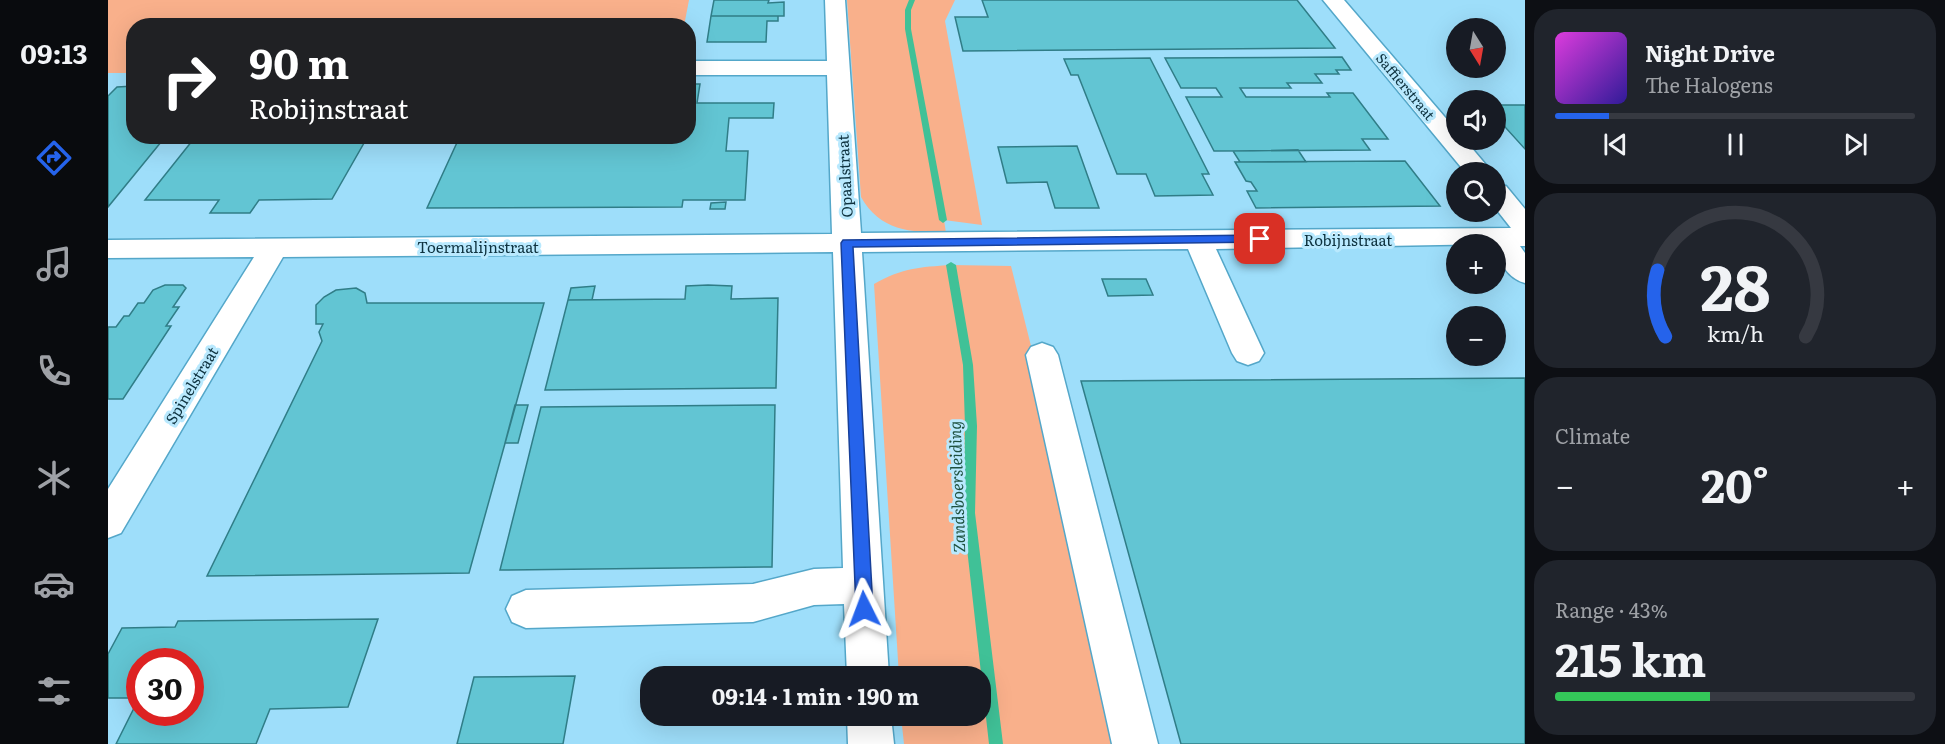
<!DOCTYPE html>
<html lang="en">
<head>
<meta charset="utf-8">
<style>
  body { margin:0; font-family:Literata,serif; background:#20242c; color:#f1f3f6; height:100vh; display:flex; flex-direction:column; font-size:22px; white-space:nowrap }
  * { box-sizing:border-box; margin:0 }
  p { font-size:20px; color:#9ea1a6 }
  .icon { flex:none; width:33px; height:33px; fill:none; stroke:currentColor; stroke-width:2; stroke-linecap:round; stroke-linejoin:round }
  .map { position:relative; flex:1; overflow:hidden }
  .details { display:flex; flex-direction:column; gap:9px; padding:9px; background:#0d0f14; width:420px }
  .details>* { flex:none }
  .hud { position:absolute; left:18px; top:18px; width:570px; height:126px; border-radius:24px; box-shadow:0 6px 24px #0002; background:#202124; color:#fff; overflow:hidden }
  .needle { width:39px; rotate:169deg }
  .controls { position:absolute; left:1338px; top:18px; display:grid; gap:12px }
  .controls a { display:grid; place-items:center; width:60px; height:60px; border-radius:50%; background:#171b24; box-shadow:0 6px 24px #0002; font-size:30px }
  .speed { position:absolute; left:18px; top:648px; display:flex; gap:12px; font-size:30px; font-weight:700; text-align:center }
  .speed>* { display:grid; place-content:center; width:78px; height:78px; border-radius:50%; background:#171b24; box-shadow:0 6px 24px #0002; line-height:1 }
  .speed .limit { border:9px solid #d22; background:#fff; color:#111 }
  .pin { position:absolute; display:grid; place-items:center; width:51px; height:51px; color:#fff; margin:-26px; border-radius:12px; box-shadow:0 3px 9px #0006 }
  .me { position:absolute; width:66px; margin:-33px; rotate:357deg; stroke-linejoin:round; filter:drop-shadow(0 0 4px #0008) }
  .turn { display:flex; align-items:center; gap:21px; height:126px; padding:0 24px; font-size:27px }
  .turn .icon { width:78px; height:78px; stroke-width:2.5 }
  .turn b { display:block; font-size:42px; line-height:51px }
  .big { font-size:45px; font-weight:700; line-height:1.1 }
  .details .tile { flex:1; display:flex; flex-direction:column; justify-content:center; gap:9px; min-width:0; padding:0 21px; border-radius:24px; background:#20242c }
  .details .dial { align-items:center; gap:0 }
  .dial svg { height:156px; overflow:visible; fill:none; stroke:#363941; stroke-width:7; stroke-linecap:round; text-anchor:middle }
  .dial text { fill:#f1f3f6; stroke:none }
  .song { display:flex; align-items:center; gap:18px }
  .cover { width:72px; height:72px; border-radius:9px; background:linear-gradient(135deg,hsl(300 70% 55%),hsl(250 70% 35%)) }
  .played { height:6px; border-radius:3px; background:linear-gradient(90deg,#2563eb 15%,#363941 15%) }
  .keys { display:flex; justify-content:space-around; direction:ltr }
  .heat { display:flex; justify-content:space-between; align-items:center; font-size:33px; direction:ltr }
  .charge { height:9px; border-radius:4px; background:linear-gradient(90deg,#34c759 43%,#363941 0) }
  .trip { position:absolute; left:532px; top:666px; width:351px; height:60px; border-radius:24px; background:#171b24; box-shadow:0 6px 24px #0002; font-weight:700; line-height:60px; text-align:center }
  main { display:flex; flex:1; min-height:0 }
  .tab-bar { display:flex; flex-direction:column; width:108px; justify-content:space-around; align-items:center; background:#090b0e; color:#9ea1a6 }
  .tab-bar .icon { width:42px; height:42px }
  .tab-bar .active { color:#2563eb }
  .tab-bar b { font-size:27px; color:#f1f3f6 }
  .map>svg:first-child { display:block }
  .green { fill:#f9b08b }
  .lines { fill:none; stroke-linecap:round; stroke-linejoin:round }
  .stream { fill:#40c197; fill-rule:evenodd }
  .building { fill:#62c5d3; stroke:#307d87; stroke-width:1.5; fill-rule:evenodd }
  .minor-casing { stroke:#54a7c9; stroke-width:3 }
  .minor { fill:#fff; fill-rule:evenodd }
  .route { fill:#2563eb; stroke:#184099; stroke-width:1.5 }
  .labels { text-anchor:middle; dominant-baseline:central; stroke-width:6; stroke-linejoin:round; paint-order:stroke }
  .far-street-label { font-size:14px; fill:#0e323f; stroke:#b9e9fe }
  .street-label { font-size:15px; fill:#0e323f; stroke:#b9e9fe }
  .water-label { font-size:16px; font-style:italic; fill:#1e513f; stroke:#b9e9fe }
</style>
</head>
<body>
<main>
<nav class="tab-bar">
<b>09:13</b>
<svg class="icon active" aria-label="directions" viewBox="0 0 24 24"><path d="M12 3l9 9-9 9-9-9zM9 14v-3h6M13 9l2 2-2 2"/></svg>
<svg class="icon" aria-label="music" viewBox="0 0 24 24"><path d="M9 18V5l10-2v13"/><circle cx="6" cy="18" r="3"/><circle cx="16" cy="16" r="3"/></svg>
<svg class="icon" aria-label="phone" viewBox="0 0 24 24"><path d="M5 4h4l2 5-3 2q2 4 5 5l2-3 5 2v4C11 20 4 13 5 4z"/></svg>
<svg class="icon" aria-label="climate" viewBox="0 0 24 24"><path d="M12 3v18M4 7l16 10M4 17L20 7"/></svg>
<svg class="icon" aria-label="car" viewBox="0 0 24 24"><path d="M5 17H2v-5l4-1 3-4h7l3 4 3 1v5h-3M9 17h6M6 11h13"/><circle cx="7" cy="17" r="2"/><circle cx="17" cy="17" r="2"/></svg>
<svg class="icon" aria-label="filters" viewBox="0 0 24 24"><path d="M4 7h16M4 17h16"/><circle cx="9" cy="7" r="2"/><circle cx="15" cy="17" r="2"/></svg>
</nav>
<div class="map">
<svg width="1417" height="744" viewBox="0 0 1417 744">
  <rect width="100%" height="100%" fill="#9edefa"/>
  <path class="green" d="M0 0H581L576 26H26L25 73H0Z
    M739 0H847L837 21 874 225 836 220 838 233C802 232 772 231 753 197Z
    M843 265 903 266 923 346 1008 744H796L793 716H873V676H791L766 284C794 268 812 267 843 265Z"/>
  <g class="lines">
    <path class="stream" d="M801 0H807L803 10V29L839 220 835 223 831 220 797 29V10Z
      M843 262 848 265 865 365 869 426 867 513 895 744H881L855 513 857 426 855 365 838 265Z"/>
  </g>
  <path class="building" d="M606 0H661L660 3 676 2V16H603Z
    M874 0H1189L1227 48 855 51 847 17H880Z
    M603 16H670V21H659L658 42H599Z
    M1234 57 1243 70H1228L1231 74H1207L1214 83H1179L1183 88H1132L1138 97H1222L1219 93H1245L1280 139H1254L1262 150 1106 151 1078 97H1114L1108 88H1073L1057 58Z
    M1042 58 1101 174H1094L1105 195 1047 196 1038 174H1009L970 75H963L956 59Z
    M580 84H592L589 103H666L665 118H621L618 151H640L637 200H575L574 207 319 208 352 136H580Z
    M26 86V136H58L0 207V96L9 87Z
    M1388 105H1417V149L1388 117Z
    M88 136H260L224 199 151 200 142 213H102L111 200H37Z
    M969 146 991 208H947L939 182 899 183 890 147Z
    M1190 150 1198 162H1132L1125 151Z
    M1297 161 1332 206 1148 208 1139 191H1149L1143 182 1138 181 1127 162Z
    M618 202 617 209H602L603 203Z
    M994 279H1038L1045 295 1000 296Z
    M57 285H75L78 288 65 307H71L58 326H63L15 399H0V327H8L16 316H21L30 303H36L45 290Z
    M600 285 624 286 623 299 670 298 668 388 437 390 460 300 577 299 578 286Z
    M487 286 484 300H460L463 288Z
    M248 288 257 293 259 303H436L361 573 99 576 214 341 211 332 215 324H208V305L216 297 228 290Z
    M1417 378V744H1073L973 381Z
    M407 405H420L410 443H397Z
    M667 405 664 567 392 570 433 407Z
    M270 619 240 707 162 709 148 744H8L31 698H0V654L14 628 67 627 70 621ZM32 662H82V712H32Z
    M467 676 455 744H349L366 677Z"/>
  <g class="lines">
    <defs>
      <path id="minor" d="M717 0H737L753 233 1403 228 1388 209V184L1398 186 1417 209V246H1412L1417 253V283C1401 279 1388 261 1388 244L1108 249 1156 353 1151 361 1140 365 1129 361 1124 353 1080 249 754 252 781 676H739L736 604 706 605 645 622 418 628 404 622 398 609 404 596 418 590 645 584 706 569 735 568 725 252 175 257 13 533 0 538V489L146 257 0 258V240L724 234 719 75H580V61H719Z
        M1215 0H1236L1348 130V140H1357L1384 172H1357Z
        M934 343 945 347 950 355 1050 744H1004L918 355 923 347Z
        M739 716H783L786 744H740Z"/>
    </defs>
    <use href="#minor" class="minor-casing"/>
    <use href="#minor" class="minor"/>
  </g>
  <path class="route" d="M1152 235 1157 237V242L745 247 765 609 762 614 756 617 750 614 748 609 733 243 735 240Z"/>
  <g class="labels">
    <g class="far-street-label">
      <text transform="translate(1298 86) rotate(50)">Saffierstraat</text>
    </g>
    <g class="street-label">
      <text transform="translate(736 176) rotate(-93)">Opaalstraat</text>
      <text x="1240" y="239">Robijnstraat</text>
      <text x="370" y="246">Toermalijnstraat</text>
      <text transform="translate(83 385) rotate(-59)">Spinelstraat</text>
    </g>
    <g class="water-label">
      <text transform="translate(848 487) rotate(-92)">Zandsboersleiding</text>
    </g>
  </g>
</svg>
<div class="controls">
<a><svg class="needle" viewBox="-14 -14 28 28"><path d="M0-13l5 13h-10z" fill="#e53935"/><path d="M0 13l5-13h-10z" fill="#9ea1a6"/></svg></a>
<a><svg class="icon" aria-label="sound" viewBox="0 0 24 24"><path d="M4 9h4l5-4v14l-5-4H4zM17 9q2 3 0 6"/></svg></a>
<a><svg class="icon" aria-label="search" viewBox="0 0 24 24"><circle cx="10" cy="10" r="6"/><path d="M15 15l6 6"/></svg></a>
<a>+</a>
<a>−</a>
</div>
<div class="speed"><div class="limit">30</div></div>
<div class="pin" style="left:1152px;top:239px;background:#d93025"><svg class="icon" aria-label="arrive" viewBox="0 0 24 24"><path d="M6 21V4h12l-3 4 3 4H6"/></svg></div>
<svg class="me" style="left:756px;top:609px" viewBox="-20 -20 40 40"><path d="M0-17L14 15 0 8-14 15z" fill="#2563eb" stroke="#fff" stroke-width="4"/></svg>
<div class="trip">09:14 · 1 min · 190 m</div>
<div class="hud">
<div class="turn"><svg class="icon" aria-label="right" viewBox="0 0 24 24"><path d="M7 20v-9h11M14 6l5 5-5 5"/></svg><div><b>90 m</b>Robijnstraat</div></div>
</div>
</div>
<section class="details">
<div class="tile">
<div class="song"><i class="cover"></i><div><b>Night Drive</b><p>The Halogens</p></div></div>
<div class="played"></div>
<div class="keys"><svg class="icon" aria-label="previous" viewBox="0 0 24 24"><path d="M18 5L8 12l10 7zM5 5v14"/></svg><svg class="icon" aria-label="pause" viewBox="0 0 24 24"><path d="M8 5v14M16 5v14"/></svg><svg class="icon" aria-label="next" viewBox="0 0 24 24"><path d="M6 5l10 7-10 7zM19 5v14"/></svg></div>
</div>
<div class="tile dial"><svg viewBox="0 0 100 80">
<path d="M14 69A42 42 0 1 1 86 69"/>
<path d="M14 69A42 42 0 0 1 10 35" stroke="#2563eb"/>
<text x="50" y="56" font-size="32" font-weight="700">28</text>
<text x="50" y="72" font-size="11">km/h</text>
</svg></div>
<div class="tile"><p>Climate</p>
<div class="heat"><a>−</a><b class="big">20°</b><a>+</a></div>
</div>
<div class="tile"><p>Range · 43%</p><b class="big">215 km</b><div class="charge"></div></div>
</section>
</main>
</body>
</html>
